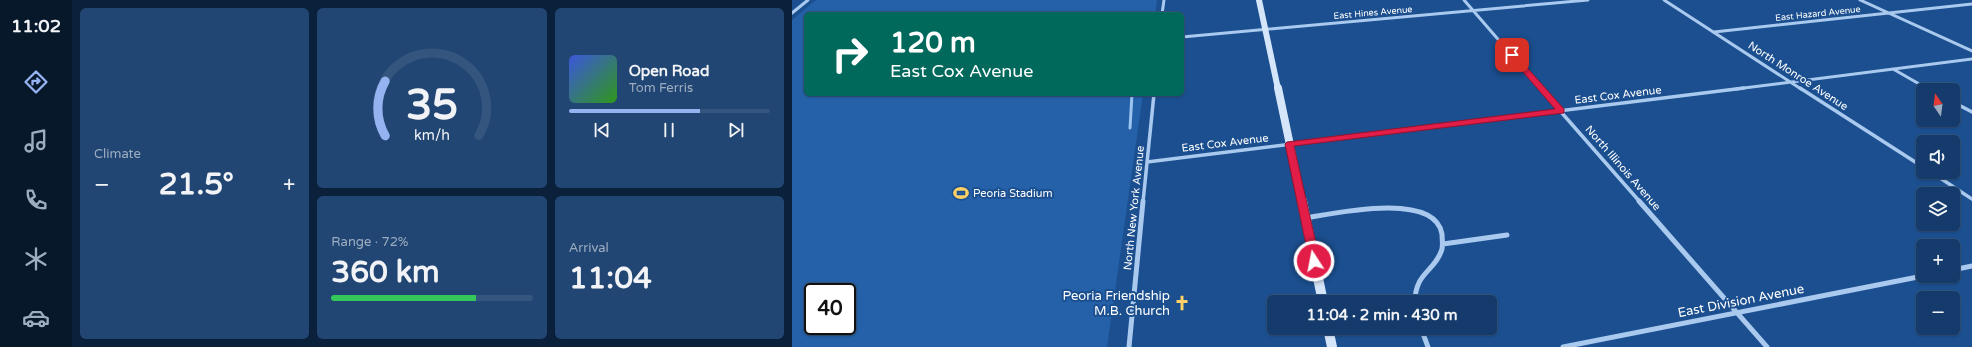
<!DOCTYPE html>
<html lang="en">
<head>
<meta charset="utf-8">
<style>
  body { margin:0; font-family:"Varela Round",sans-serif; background:#214673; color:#f1f3f6; height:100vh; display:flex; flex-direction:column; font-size:15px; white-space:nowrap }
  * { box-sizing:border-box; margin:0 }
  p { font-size:13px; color:#9dadc1 }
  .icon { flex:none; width:22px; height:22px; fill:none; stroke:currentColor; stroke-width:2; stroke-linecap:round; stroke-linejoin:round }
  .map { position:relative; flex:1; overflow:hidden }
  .drawer { display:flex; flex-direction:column; gap:8px; padding:8px; background:#0b203b; width:720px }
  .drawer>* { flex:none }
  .hud { position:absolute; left:12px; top:12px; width:380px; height:84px; border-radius:6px; box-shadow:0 1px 3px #0004,0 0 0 1px #33557e; background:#00695c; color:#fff; overflow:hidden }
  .needle { width:26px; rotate:346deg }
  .buttons { position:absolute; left:1124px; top:83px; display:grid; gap:8px }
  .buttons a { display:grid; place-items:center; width:44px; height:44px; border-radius:6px; background:#143b6b; box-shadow:0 1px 3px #0004,0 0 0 1px #33557e; font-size:20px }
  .speed { position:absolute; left:12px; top:283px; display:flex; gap:8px; font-size:20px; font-weight:700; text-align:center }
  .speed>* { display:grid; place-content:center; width:52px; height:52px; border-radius:50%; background:#143b6b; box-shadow:0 1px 3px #0004,0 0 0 1px #33557e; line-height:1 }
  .speed .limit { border:2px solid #111; border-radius:6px; background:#fff; color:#111 }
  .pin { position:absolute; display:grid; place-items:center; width:34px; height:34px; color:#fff; margin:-17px; border-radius:8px; box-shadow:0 2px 6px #0006 }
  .me { position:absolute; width:44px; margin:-22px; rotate:349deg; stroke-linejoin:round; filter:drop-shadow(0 0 3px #0008) }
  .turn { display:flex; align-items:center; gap:14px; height:84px; padding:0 20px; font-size:18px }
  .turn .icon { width:52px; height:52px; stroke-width:2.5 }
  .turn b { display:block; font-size:28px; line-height:34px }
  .big { font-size:30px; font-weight:800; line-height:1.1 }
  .drawer .widget { flex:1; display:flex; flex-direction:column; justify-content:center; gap:6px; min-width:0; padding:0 14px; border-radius:6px; background:#214673 }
  .drawer .dial { align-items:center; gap:0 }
  .dial svg { height:104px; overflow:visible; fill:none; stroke:#33557e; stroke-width:7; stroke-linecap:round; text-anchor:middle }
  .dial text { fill:#f1f3f6; stroke:none }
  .song { display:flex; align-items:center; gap:12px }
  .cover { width:48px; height:48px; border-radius:6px; background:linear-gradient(135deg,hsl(230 70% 55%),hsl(110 70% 35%)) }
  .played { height:4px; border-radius:2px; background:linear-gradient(90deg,#95b2f1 65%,#33557e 65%) }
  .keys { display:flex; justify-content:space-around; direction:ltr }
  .heat { display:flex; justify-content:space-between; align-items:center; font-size:22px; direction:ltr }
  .charge { height:6px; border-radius:3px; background:linear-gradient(90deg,#34c759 72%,#33557e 0) }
  .drawer .tiles { flex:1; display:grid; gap:8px; grid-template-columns:repeat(3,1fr) }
  .widget:first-child { grid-row:span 2 }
  .trip { position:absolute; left:475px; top:295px; width:230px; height:40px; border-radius:6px; background:#143b6b; box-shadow:0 1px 3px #0004,0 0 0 1px #33557e; font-weight:800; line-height:40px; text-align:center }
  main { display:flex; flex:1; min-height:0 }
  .dock { display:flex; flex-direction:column; width:72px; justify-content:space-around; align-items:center; background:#08182b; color:#9dadc1 }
  .dock .icon { width:28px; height:28px }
  .dock .active { color:#95b2f1 }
  .dock b { font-size:18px; color:#f1f3f6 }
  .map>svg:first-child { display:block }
  .green { fill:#2461a8; fill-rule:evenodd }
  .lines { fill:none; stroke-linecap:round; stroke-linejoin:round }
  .stream { stroke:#9cc4f0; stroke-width:3 }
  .street-far2 { stroke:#a9c9ee; stroke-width:3 }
  .street-far1 { stroke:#a9c9ee; stroke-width:3.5 }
  .street { stroke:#a9c9ee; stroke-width:5 }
  .secondary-far2 { stroke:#d6e6fa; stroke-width:6 }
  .secondary-far1 { stroke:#d6e6fa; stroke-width:8 }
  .secondary { stroke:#d6e6fa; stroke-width:10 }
  .route { fill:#e11d48; stroke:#92132f }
  .labels { text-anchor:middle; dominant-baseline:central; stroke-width:4; stroke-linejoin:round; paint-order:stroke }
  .far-street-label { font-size:9px; fill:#fff; stroke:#1b4f8f }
  .street-label { font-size:11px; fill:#fff; stroke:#1b4f8f }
  .poi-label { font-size:11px; fill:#fff; stroke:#1b4f8f; text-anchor:start }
  .near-poi-label { font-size:13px; fill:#fff; stroke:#1b4f8f; text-anchor:end }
  .near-street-label { font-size:13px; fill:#fff; stroke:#1b4f8f }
</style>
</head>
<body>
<main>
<nav class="dock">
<b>11:02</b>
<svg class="icon active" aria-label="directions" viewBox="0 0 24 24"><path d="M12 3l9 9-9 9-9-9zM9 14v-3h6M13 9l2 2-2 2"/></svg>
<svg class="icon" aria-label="music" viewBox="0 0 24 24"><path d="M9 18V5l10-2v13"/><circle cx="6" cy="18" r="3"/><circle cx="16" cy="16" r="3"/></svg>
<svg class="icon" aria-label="phone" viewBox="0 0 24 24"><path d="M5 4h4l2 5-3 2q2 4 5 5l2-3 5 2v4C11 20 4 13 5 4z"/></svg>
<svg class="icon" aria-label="climate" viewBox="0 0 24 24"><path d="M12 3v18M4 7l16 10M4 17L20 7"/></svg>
<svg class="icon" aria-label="car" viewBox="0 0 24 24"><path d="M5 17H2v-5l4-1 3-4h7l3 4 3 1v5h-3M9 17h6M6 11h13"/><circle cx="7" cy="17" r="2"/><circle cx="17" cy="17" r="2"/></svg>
</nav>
<section class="drawer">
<div class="tiles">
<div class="widget"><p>Climate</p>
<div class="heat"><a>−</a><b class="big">21.5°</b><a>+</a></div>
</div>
<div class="widget dial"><svg viewBox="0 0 100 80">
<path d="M14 69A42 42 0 1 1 86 69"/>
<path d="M14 69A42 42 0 0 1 14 27" stroke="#95b2f1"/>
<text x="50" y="56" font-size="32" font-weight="700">35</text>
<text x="50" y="72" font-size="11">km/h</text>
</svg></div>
<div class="widget">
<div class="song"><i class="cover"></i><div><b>Open Road</b><p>Tom Ferris</p></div></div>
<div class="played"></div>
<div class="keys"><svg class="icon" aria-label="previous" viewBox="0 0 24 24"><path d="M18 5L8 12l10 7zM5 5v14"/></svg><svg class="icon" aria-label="pause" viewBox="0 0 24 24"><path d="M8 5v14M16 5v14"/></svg><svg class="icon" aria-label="next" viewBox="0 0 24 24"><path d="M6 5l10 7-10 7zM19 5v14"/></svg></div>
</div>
<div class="widget"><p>Range · 72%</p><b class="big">360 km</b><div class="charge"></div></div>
<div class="widget"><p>Arrival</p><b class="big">11:04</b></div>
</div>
</section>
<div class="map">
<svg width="1180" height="347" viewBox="0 0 1180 347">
  <rect width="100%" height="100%" fill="#1b4f8f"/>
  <path class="green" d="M24 0H365L363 14H14V94H351L315 347H0V20ZM21 292H55V326H21Z"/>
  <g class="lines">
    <path class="stream" d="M338 128 340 94"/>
    <path class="street-far2" d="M672 0 749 89
      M872 0 1009 89
      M1068 0 1180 51
      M0 13 16 0
      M370 14 372 0
      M922 32 1180 4
      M390 37 796 0
      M1101 69 1136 89
      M944 89 1180 59"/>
    <path class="street-far1" d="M748 88 848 202
      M1008 88 1131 167
      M1134 88 1139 90
      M1161 102 1180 112
      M355 162 952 88
      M1139 172 1180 199
      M351 202 362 94"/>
    <path class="street" d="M847 201 975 347
      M514 218C543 213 643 191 650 234 650 239 651 243 650 249 643 272 623 272 623 302
      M651 244 715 235
      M1161 270 1180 266
      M629 328 636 347
      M337 347 351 201
      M771 347 1131 276"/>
    <path class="secondary-far2" d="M467 0 486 89"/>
    <path class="secondary-far1" d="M486 88 510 202"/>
    <path class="secondary" d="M510 201 531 302
      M536 328 540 347"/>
  </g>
  <path class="route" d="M718 54H723L772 109V113L502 146 528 261 522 265 518 264 493 144 495 142 763 109 718 57Z"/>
  <defs>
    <symbol id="stadium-bare" viewBox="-9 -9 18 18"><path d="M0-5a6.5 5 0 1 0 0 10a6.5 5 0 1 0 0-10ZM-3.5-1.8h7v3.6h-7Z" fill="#ffd166" stroke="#1b4f8f" stroke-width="2.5" paint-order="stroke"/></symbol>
    <symbol id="church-bare" viewBox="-9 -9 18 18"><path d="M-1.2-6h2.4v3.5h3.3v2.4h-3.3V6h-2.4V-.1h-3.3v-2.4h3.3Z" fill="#ffd166" stroke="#1b4f8f" stroke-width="2.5" paint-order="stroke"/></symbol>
  </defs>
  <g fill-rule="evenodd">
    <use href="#stadium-bare" x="158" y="182" width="22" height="22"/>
    <use href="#church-bare" x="379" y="292" width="22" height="22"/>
  </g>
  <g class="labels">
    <g class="far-street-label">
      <text transform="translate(581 13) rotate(-5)">East Hines Avenue</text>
      <text transform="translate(1026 14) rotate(-6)">East Hazard Avenue</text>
    </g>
    <g class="street-label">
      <text transform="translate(1006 76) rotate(33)">North Monroe Avenue</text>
      <text transform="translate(826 95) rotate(-7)">East Cox Avenue</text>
      <text transform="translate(433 143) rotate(-7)">East Cox Avenue</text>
      <text transform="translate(831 168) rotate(49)">North Illinois Avenue</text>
      <text transform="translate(342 208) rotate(-84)">North New York Avenue</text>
    </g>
    <g class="poi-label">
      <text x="181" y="193">Peoria Stadium</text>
    </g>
    <g class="near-poi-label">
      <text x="378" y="296">Peoria Friendship<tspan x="378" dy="15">M.B. Church</tspan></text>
    </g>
    <g class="near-street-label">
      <text transform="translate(949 301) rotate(-11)">East Division Avenue</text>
    </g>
  </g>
</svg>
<div class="buttons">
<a><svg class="needle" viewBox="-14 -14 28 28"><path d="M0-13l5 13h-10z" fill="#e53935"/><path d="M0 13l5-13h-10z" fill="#9dadc1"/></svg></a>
<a><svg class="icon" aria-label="sound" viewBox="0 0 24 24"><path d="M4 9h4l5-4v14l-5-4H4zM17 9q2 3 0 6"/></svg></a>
<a><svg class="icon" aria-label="layers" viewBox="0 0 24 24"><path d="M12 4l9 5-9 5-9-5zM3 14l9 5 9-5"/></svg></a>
<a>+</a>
<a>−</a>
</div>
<div class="speed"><div class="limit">40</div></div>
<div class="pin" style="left:720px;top:55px;background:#d93025"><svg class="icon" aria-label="arrive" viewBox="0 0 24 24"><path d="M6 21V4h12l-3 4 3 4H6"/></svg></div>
<svg class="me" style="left:522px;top:261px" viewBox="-20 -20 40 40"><circle r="17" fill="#e11d48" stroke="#fff" stroke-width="3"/><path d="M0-11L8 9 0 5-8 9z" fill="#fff"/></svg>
<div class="trip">11:04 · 2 min · 430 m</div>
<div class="hud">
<div class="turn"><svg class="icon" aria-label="right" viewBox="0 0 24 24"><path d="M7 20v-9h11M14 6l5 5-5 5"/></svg><div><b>120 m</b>East Cox Avenue</div></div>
</div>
</div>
</main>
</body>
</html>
